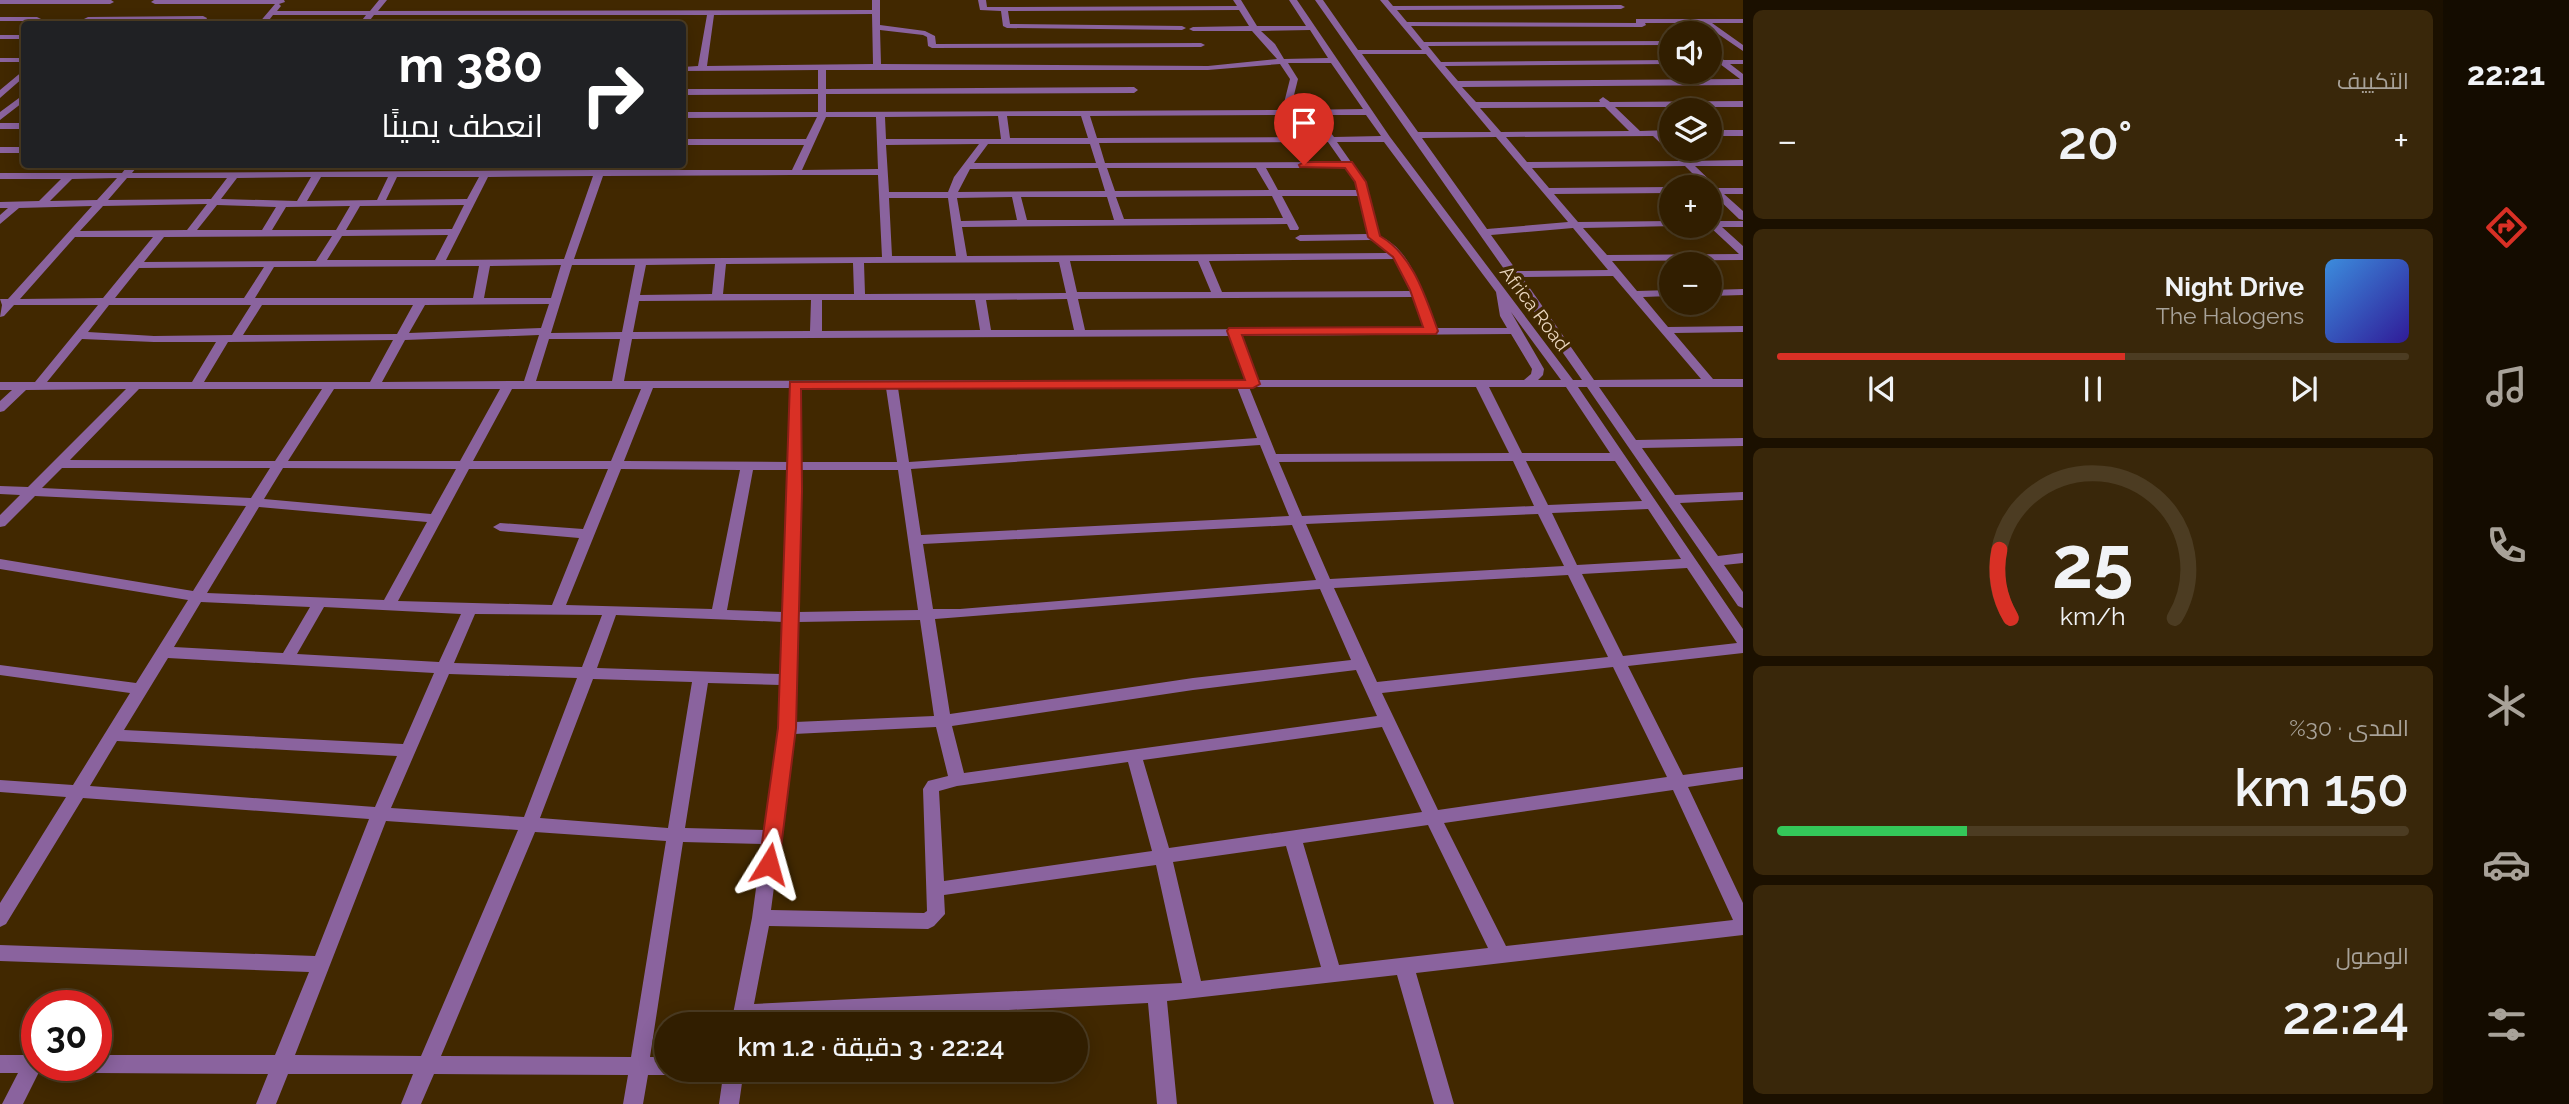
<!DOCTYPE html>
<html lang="ar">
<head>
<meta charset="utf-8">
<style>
  body { margin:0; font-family:Raleway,Cairo,sans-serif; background:#39270a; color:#f1f3f6; direction:rtl; height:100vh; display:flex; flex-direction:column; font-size:26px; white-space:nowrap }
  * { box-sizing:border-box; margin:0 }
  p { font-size:23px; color:#a8a299 }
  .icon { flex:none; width:38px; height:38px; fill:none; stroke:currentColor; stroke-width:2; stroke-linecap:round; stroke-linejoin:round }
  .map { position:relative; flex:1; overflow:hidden; direction:ltr }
  .sheet { display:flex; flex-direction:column; gap:10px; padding:10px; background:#1b1000; width:700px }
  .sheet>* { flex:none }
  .guide { position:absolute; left:21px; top:21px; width:665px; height:147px; border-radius:7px; box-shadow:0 4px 18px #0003,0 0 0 2px #4c3c22; direction:rtl; background:#202124; color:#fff; overflow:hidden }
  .fabs { position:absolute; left:1659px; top:21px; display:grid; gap:14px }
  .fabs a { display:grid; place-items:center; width:63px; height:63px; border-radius:50%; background:#311e00; box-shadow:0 4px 18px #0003,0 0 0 2px #4c3c22; font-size:35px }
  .speed { position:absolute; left:21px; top:990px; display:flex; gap:14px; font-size:35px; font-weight:700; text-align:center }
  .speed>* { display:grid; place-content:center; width:91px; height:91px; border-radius:50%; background:#311e00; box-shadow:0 4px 18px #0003,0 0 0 2px #4c3c22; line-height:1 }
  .speed .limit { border:10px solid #d22; background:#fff; color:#111 }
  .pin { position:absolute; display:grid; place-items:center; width:60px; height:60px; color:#fff; margin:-72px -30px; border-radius:50% 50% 50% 0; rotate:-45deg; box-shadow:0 0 7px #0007 }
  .pin .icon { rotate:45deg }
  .me { position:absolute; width:77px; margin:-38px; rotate:8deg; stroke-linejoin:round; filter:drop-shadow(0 0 5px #0008) }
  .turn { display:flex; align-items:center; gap:24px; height:147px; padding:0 28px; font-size:32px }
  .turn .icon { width:91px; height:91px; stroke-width:2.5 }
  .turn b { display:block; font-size:49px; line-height:60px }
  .big { font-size:52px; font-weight:600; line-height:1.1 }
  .sheet .card { flex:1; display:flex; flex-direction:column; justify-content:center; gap:10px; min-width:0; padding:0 24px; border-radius:10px; background:#39270a }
  .sheet .dial { align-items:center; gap:0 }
  .dial svg { height:182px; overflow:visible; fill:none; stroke:#4c3c22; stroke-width:7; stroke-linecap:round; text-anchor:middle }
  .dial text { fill:#f1f3f6; stroke:none }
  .song { display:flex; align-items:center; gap:21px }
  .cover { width:84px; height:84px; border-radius:10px; background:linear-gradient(135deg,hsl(210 70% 55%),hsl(250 70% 35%)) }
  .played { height:7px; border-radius:4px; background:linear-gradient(90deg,#d93025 55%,#4c3c22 55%) }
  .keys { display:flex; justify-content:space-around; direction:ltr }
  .heat { display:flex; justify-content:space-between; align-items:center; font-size:38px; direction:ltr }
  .charge { height:10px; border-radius:5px; background:linear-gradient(90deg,#34c759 30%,#4c3c22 0) }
  .trip { position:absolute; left:654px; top:1012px; width:434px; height:70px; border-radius:35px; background:#311e00; box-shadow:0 4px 18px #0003,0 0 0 2px #4c3c22; font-weight:600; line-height:70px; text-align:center; direction:rtl }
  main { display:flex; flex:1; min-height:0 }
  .menu { display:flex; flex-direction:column; width:126px; justify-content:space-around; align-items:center; background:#140c00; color:#a8a299 }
  .menu .icon { width:49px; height:49px }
  .menu .selected { color:#d93025 }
  .menu b { font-size:32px; color:#f1f3f6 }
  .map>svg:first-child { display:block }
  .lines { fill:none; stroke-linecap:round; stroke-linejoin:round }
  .minor { fill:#8a639e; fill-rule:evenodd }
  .route { fill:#d93025; stroke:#8d1f18; stroke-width:2 }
  .labels { text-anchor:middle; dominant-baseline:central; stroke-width:7; stroke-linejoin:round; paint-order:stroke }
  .street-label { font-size:19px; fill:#ead6bd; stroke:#412800 }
</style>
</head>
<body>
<main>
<nav class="menu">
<b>22:21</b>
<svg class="icon selected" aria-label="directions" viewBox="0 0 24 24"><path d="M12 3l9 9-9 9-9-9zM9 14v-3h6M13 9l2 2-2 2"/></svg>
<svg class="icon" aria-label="music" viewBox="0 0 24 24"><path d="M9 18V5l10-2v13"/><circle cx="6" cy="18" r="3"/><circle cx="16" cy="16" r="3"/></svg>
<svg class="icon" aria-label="phone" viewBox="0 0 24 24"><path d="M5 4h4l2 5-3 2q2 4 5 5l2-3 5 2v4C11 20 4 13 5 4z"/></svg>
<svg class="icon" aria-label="climate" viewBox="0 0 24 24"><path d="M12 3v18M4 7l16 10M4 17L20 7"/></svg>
<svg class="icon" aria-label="car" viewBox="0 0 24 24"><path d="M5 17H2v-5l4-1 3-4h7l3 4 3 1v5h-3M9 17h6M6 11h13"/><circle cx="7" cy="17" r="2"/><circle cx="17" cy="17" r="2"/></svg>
<svg class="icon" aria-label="filters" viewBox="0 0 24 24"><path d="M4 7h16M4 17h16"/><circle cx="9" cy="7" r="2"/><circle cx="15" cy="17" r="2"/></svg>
</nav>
<section class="sheet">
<div class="card"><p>التكييف</p>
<div class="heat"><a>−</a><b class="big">20°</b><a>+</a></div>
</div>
<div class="card">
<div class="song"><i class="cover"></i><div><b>Night Drive</b><p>The Halogens</p></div></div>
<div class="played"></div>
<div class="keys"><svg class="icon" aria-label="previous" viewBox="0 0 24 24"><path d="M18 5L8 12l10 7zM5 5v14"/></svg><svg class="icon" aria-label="pause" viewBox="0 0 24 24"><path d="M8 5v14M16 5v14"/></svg><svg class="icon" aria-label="next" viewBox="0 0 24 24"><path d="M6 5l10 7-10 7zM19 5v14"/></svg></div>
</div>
<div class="card dial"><svg viewBox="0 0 100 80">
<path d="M14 69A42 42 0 1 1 86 69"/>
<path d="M14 69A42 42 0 0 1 9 39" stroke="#d93025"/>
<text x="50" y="56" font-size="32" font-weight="700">25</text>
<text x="50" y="72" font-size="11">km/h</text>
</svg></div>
<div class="card"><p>المدى · 30%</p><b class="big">150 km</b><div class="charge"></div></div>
<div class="card"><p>الوصول</p><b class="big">22:24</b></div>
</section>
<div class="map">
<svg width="1743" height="1104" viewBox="0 0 1743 1104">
  <rect width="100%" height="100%" fill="#412800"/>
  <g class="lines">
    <path class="minor" d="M0 0H111L114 2 110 4H0Z
      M154 0H284L285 2 279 4 281 6 277 11H370L379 0H387L378 11 872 10V0H880V25L925 31 935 36 936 44 1201 43 1205 45 1201 47 932 48 928 46 927 37 923 35 880 30 881 64 1208 66 1277 59 1252 31H1193L1189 29 1193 27 1249 26 1239 10 1008 11 1010 24 1182 26 1186 28 1182 30 1007 28 1003 26 1001 11 980 10 978 0H986L987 7 1237 6 1233 0H1241L1257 26H1306L1289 0H1297L1390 137 1573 380H1582L1315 0H1323L1358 50H1422L1380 0H1388L1393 6 1621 5 1625 7 1621 9 1397 10 1407 22 1636 23V19H1743V23H1712L1743 45V51L1702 23H1645L1646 25 1642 27 1411 26 1424 42 1671 41V45L1428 46 1441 62 1671 60V64L1445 66 1458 81 1740 79 1720 64H1715L1710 57V51L1724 60H1743V64H1730L1743 74V85L1462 87 1476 102H1600L1599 100 1603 97 1610 102 1743 101V107H1615L1640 131 1671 130V136H1663L1671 143V149H1677L1689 161 1743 160V166H1695L1718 188H1743V194H1724L1743 211V220L1739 219 1710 191V187H1706L1685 166 1532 168 1549 188 1671 187H1672L1671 193 1554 194 1578 222 1671 221V226H1675L1583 228 1607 255 1739 254 1710 227 1706 226H1710V221H1743V227H1722L1743 246V260L1612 261 1637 291 1671 290V296L1643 297 1668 327 1743 326V332L1674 333 1713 379H1743V387H1599L1636 440 1743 438V446L1642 448 1675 495 1743 492V500L1680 503 1718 556 1743 553V563L1724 565 1743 592V608L1738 606 1587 387H1578L1743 629V653L1628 666 1683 775 1743 767V779L1688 787 1743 903V935L1416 973 1454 1104H1434L1397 975 1167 1001 1177 1104H1157L1148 1003 731 1024 752 918 762 844 683 842 650 1057H667V1069H676L674 1073 667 1075H648L643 1104H623L628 1075 434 1074 421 1104H401L413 1074H288L276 1104H256L268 1074 96 1073 89 1071 87 1066H96V1055H275L309 972 0 961V945L315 956 369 819 83 798 6 924 0 927V903L66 797 0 792V780L73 785 130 693 0 675V665L136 683 188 600 0 569V559L193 591 246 506 35 496 5 526 0 527V515L20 495 0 494V486L28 487 126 389 26 390 4 411 0 412V401L12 390H0V382H35L98 305H14L4 316 0 317 2 305 0 299H8L92 206 19 208 0 224V215L8 208H0V202L39 201 61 179H0V173H122L129 164H139L132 173 595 170 601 165 604 166 605 170H792L804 145H682V139H806L817 117 682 118V112H818V94L682 95V89H818V70L682 71V67L698 66 707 15H374L367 24H359L366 15H273L266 24H258L275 4H155L151 2ZM872 14 873 64 707 66 714 15ZM1310 30 1328 58 1284 59 1275 44 1261 31ZM1362 54H1426L1491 132H1418ZM1288 63H1331L1363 109 1294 110 1292 103 1298 79ZM1280 64 1290 79 1284 103 1286 110 826 112V94L1134 93 1138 90 1134 87 826 89V70H1208ZM1605 107 1629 131 1501 132 1480 108ZM1288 115 1322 133 1324 137 1097 138 1090 116ZM1301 115H1366L1381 136 1334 137 1328 129ZM998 116 1001 139H886L885 117ZM1007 116H1081L1088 138H1010ZM826 117H876L878 169 802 170ZM1653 136 1679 161 1527 162 1506 137ZM1496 137 1568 222 1487 229 1422 138ZM1328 142 1342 162 1105 163 1099 143ZM1337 142H1384L1496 292 1500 316 1507 328H1436C1423 297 1413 249 1379 236L1365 182ZM979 144 954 177 948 192H889L886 145ZM988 144H1090L1096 163H974ZM1098 168 1105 191 958 192 970 169ZM1107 168H1256L1269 190 1115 191ZM1266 168H1346L1355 182 1357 190H1278ZM791 175H878L882 257 574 259 603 176ZM593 176 564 259 446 260 488 177ZM311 177 297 201 221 199 237 178ZM321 177H388L377 200 307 201ZM397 177H479L467 199 386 200ZM117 178 97 200 50 201 72 179ZM127 178H227L211 199 108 200ZM1272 196 1283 218 1124 219 1116 197ZM1282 196H1359L1368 234 1300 235 1295 238 1300 241 1370 240 1380 244 1390 253 967 256 962 227 1287 224 1290 230H1298L1299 228ZM1012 197 1017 220 961 221 957 198ZM1021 197H1107L1114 220H1027ZM889 198H948L956 256H892ZM207 204 187 230 80 231 103 206ZM217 205 276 207 262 230H197ZM464 205 452 229 346 230 360 206ZM350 206 336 230H272L286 207ZM1573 228 1608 270 1517 271 1491 235ZM448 235 435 260H327L342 236ZM332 236 316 261 144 262 164 237ZM75 237H153L103 298 20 299ZM1394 259 1410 291 1222 292 1209 261ZM1070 261H1198L1211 292H1077ZM1059 262 1066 293 865 294 864 263ZM853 263 854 294H723L726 264ZM715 264 712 294 640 295 646 265ZM561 265 551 298H484L490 266ZM572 265H635L622 332 551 333ZM479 266 473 298H255L274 267ZM264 267 244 298H115L139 268ZM1613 276 1701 379 1594 380 1522 277ZM1413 297 1424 328 1085 330 1078 299ZM1067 299 1074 330H991L986 300ZM811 300 810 331 633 332 639 301ZM822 300H975L980 330 822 331ZM549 304 541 328 409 333 425 305ZM109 305H251L232 335 154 336 88 332ZM262 305H413L397 334 243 335ZM1511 312 1561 380H1538L1543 375 1544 369ZM1511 334 1532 369 1531 374 1524 380H1258L1241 336ZM539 335 524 381 382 382 405 340ZM1230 336 1246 380 624 381 632 339ZM82 339 154 342H216L192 382H47ZM549 339H620L612 381H536ZM393 340 370 382H204L228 342ZM1237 387 1257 438 909 462 898 388ZM1249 387H1476L1509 453 1276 454ZM1489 387H1566L1610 453H1522ZM653 388H789V462L624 461ZM801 388H886L897 462H801ZM139 389H322L275 461 70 460ZM334 389H500L460 461H288ZM512 389H641L611 461H473ZM1260 445 1289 516 921 535 911 469ZM1513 461 1534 506 1302 516 1279 462ZM1526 461H1615L1642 501 1548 505ZM62 468H270L251 498 42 488ZM283 468 456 469 431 514 264 499ZM469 469H608L583 529 500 523 493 527 500 531 579 538 552 605 398 601ZM621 469 740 470 712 609 566 605ZM753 470H788L783 612 727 610ZM801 470H898L918 610 798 612ZM259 507 427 522 384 600 207 593ZM1648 509 1681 559 1577 565 1552 513ZM1538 514 1564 566 1330 579 1306 524ZM1292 525 1316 580 960 609H933L923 544ZM1687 568 1737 643 1623 656 1582 574ZM1568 575 1608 657 1377 682 1334 588ZM1320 589 1351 660 1193 678 950 714 935 619ZM201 602 310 607 283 653 174 647ZM324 607 461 614 439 662 297 654ZM475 614 602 615 582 667 454 663ZM616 615 783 622 781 674 597 668ZM920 620 934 716 795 722 798 622ZM168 658 434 673 403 744 124 730ZM1613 667 1667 777 1438 810 1382 693ZM1356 670 1377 716 964 773 952 726 1193 690ZM449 674 577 678 524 817 391 808ZM593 679 692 682 668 828 540 818ZM708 683 781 685 779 728 764 830 685 828ZM936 727 948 776 928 781 923 789 927 911 924 913 771 910 794 734ZM1382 727 1422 812 1169 848 1143 760ZM117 741 397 756 375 807 90 786ZM1128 762 1152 851 944 881 939 791 957 786ZM1673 790 1733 920 1506 946 1444 823ZM386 821 518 830 421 1056 295 1055ZM1428 825 1488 948 1339 965 1303 843ZM535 832 666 841 631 1057 441 1056ZM1286 846 1321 967 1201 981 1173 862ZM1156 865 1182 983 754 1004 769 926 928 929 934 926 945 914 944 895Z
      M203 16 207 18 206 20 88 21 84 19 88 17Z
      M0 17H37L41 19 37 21H0Z
      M0 35H24V39H0Z
      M0 58H24V62H0Z
      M24 70V77L0 98V90Z
      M19 98 23 101 22 103 0 120V112Z
      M0 123H24V129H0Z
      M1710 130H1743V136H1710Z
      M0 147H24V153H0Z
      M1743 289V295L1710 296V290Z
      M0 1055H37V1066H46L44 1071 39 1072 23 1104H2L18 1073H0Z
      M724 1069H744L739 1104H719Z"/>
  </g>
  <path class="route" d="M1304 162H1352L1366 182 1380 236C1413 255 1425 296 1438 331L1436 334 1242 335 1260 384 1253 388 801 389 802 491 796 728 779 864 776 870 769 872 762 870 759 864 778 728 790 382 1245 380 1227 331 1229 328 1423 327 1410 290 1393 257 1368 237 1355 182 1345 168 1300 167 1299 165Z"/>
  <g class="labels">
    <g class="street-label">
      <text transform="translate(1535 308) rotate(53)">Africa Road</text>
    </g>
  </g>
</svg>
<div class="fabs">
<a><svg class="icon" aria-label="sound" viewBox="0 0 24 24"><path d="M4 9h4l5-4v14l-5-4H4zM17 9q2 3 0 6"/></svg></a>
<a><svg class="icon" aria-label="layers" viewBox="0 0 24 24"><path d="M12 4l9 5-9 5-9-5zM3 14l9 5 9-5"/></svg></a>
<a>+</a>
<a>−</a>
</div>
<div class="speed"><div class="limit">30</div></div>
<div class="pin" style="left:1304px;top:165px;background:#d93025"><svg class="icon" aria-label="arrive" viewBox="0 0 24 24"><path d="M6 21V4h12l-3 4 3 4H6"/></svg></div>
<svg class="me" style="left:769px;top:864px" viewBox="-20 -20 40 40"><path d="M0-17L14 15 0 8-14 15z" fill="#d93025" stroke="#fff" stroke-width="4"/></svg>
<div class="trip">22:24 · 3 دقيقة · 1.2 km</div>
<div class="guide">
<div class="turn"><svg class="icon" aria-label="right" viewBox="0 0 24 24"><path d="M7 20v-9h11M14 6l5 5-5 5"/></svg><div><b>380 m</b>انعطف يمينًا</div></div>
</div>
</div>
</main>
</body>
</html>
